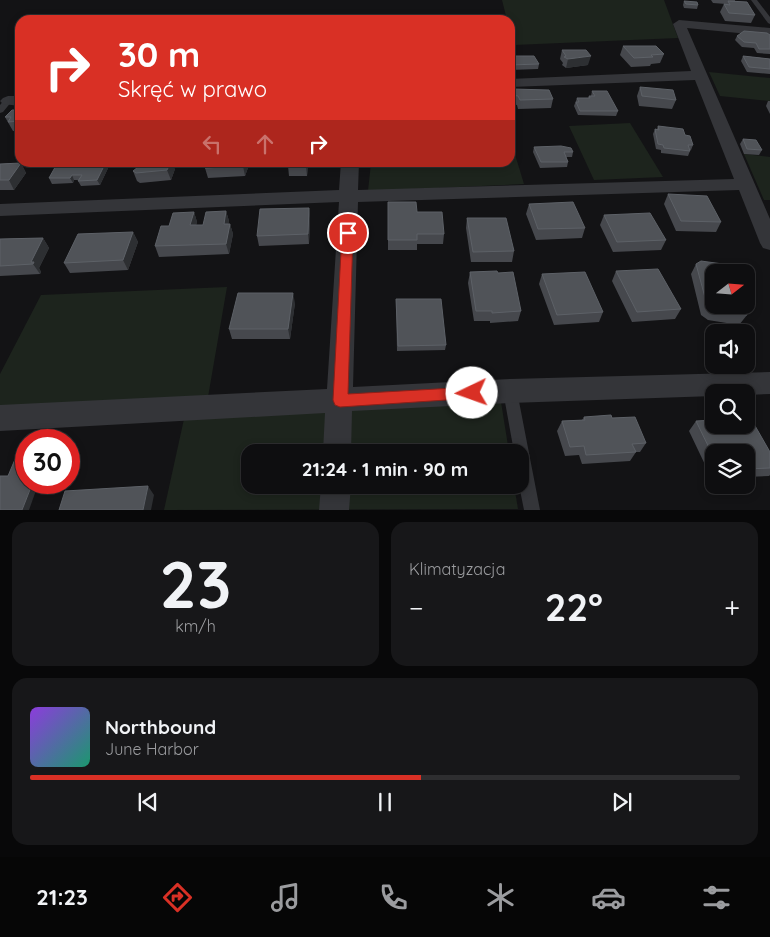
<!DOCTYPE html>
<html lang="pl">
<head>
<meta charset="utf-8">
<style>
  body { margin:0; font-family:Quicksand,sans-serif; background:#171719; color:#f1f3f6; height:100vh; display:flex; flex-direction:column; font-size:19px; white-space:nowrap }
  * { box-sizing:border-box; margin:0 }
  p { font-size:16px; color:#9b9c9f }
  .icon { flex:none; width:28px; height:28px; fill:none; stroke:currentColor; stroke-width:2; stroke-linecap:round; stroke-linejoin:round }
  .map { position:relative; height:510px; overflow:hidden }
  .panel { display:flex; flex-direction:column; gap:12px; padding:12px; background:#080809; flex:1 }
  .panel>* { flex:none }
  .hud { position:absolute; left:15px; top:15px; width:500px; height:152px; border-radius:15px; box-shadow:0 2px 8px #0003,0 0 0 1px #2e2e30; background:#d93025; color:#fff; overflow:hidden }
  .needle { width:32px; rotate:73deg }
  .fabs { position:absolute; left:705px; top:264px; display:grid; gap:10px }
  .fabs a { display:grid; place-items:center; width:50px; height:50px; border-radius:10px; background:#0e0e10; box-shadow:0 2px 8px #0003,0 0 0 1px #2e2e30; font-size:25px }
  .speed { position:absolute; left:15px; top:429px; display:flex; gap:10px; font-size:25px; font-weight:700; text-align:center }
  .speed>* { display:grid; place-content:center; width:65px; height:65px; border-radius:50%; background:#0e0e10; box-shadow:0 2px 8px #0003,0 0 0 1px #2e2e30; line-height:1 }
  .speed .limit { border:8px solid #d22; background:#fff; color:#111 }
  .pin { position:absolute; display:grid; place-items:center; width:42px; height:42px; color:#fff; margin:-21px; border:2px solid #fff; border-radius:50%; box-shadow:0 1px 5px #0007 }
  .me { position:absolute; width:55px; margin:-28px; rotate:267deg; stroke-linejoin:round; filter:drop-shadow(0 0 4px #0008) }
  .turn { display:flex; align-items:center; gap:18px; height:105px; padding:0 20px; font-size:22px }
  .turn .icon { width:65px; height:65px; stroke-width:2.5 }
  .turn b { display:block; font-size:35px; line-height:42px }
  .lanes { display:flex; align-items:center; height:48px; padding:0 20px; background:#0003; justify-content:center; gap:25px; direction:ltr }
  .lanes .off { opacity:.35 }
  .big { font-size:38px; font-weight:700; line-height:1.1 }
  .panel .widget { flex:1; display:flex; flex-direction:column; justify-content:center; gap:8px; min-width:0; padding:0 18px; border-radius:15px; background:#171719 }
  .panel .dial { align-items:center; gap:0 }
  .dial b { font-size:65px; line-height:1 }
  .song { display:flex; align-items:center; gap:15px }
  .cover { width:60px; height:60px; border-radius:8px; background:linear-gradient(135deg,hsl(270 70% 55%),hsl(160 70% 35%)) }
  .played { height:5px; border-radius:2px; background:linear-gradient(90deg,#d93025 55%,#2e2e30 55%) }
  .keys { display:flex; justify-content:space-around; direction:ltr }
  .heat { display:flex; justify-content:space-between; align-items:center; font-size:28px; direction:ltr }
  .panel .tiles { flex:1; display:grid; gap:12px; grid-template-columns:1fr 1fr }
  .widget:last-child { grid-column:span 2 }
  .trip { position:absolute; left:241px; top:444px; width:288px; height:50px; border-radius:15px; background:#0e0e10; box-shadow:0 2px 8px #0003,0 0 0 1px #2e2e30; font-weight:700; line-height:50px; text-align:center }
  .tabs { display:flex; height:80px; justify-content:space-around; align-items:center; background:#060606; color:#9b9c9f }
  .tabs .icon { width:35px; height:35px }
  .tabs .active { color:#d93025 }
  .tabs b { font-size:22px; color:#f1f3f6 }
  .map>svg:first-child { display:block }
  .green { fill:#1d241d }
  .lines { fill:none; stroke-linecap:round; stroke-linejoin:round }
  .lane { fill:#343539; fill-rule:evenodd }
  .street { fill:#343539; fill-rule:evenodd }
  .wall { fill:#46484d }
  .shaded-wall { fill:#2d2f32 }
  .building { fill:#505358; stroke:#5d6167 }
  .route { fill:#d93025; stroke:#8d1f18 }
</style>
</head>
<body>
<div class="map">
<svg width="770" height="510" viewBox="0 0 770 510">
  <rect width="100%" height="100%" fill="#131315"/>
  <path class="green" d="M502 0H664L678 38 514 45 510 30V20H507Z
    M709 72 770 78V101L720 96Z
    M630 123 663 177 594 180 569 126Z
    M510 138 524 184 368 191 371 163 510 162Z
    M744 154 770 157V200H764Z
    M227 287 208 397 0 406V374L41 295Z
    M501 402 509 452H250V485H514L518 509 164 510 184 419Z"/>
  <g class="lines">
    <path class="lane" d="M751 0H757L770 17V24L768 23Z
      M5 99 12 101 3 112 0 113V105Z
      M510 385 515 387 517 391 540 510H524L519 485 520 452H514L503 391 505 387Z"/>
    <path class="street" d="M679 20 770 28V36L687 28 770 219V250L763 248 760 243 739 190 358 202 353 387 510 379 770 372V394L746 395V392H714V396L510 403 352 411 351 452H323L325 413 0 431V405L327 389 339 202 0 216V204L339 190 341 162H359L358 190 734 179 695 80 510 87V79L691 71 673 24Z
      M8 96H20V106L3 104 0 101 3 98Z
      M321 485H351L349 510H319Z"/>
  </g>
  <path class="wall" d="M711 0H735V1L755 15 751 23 725 21 720 12 724 4H726L713 3Z
    M684 1 698 5 697 9 684 8 683 5Z
    M770 35V54L757 53 754 48 742 47 735 40 737 36Z
    M623 46 664 54 660 63 651 64 650 66 631 67 620 55Z
    M562 50 588 65 566 68 562 65 563 63 560 59Z
    M510 56 539 64 538 69 510 70Z
    M743 56 770 59V74L747 72 741 61Z
    M640 87 676 100 672 109 639 106 637 96Z
    M513 89 553 99 551 108 518 109 517 105 510 104Z
    M592 91 618 111 616 116 578 115 574 106 577 98H588L589 96H591Z
    M768 101H770V114L766 106Z
    M20 110V131H13L5 117Z
    M658 126 685 135 693 145 691 150H690V151L688 156 661 153V150L656 149 653 134 655 129H657Z
    M743 139 762 150 759 155 744 154 740 144Z
    M534 147 573 152 572 157H566L568 162 567 167 540 168 533 152Z
    M111 162 100 185 81 186 78 181 79 180H74L73 183 52 184 49 178 82 165 81 166H87Z
    M21 163 26 173 14 190H0V164Z
    M249 165 245 176 208 178 205 168Z
    M308 165 307 176H289L288 166Z
    M175 169 171 180 140 183 137 181 133 171Z
    M668 194 721 222 716 232 676 231 664 204Z
    M388 202 417 212 444 234 443 244H417V250H388Z
    M529 204 585 228 582 238 536 240 526 214Z
    M309 208 310 218 309 244 259 246 257 236Z
    M226 211 229 221 228 224H230L233 234 229 254 159 257 155 246 169 226 194 212 197 222 196 225H203Z
    M604 215 666 240 661 250 613 252 600 225Z
    M467 218 514 251 512 262H471L466 228Z
    M133 232 138 242 128 270 70 273 64 263Z
    M43 238 49 248 39 268 41 272 40 274 0 276V239Z
    M696 264 714 272 747 315 739 325 708 320 701 315 691 274Z
    M616 271 681 309 675 319 632 322 612 281Z
    M470 272 498 273 521 311 518 321 490 323V321H474L468 283Z
    M542 274 603 312 599 322 554 325 539 284Z
    M396 299 446 345 445 350 397 351Z
    M295 303 290 339H232L229 329Z
    M584 417 612 418 646 443 640 452H636L630 461 582 464 579 455 565 456 557 431 562 421 582 420Z
    M696 421 770 452V475L769 476 746 477V452H714V472L709 473 689 431Z"/>
  <path class="shaded-wall" d="M591 56 588 65 566 68 568 59Z
    M78 162H80L82 165 78 172 76 167Z
    M106 162H111L100 185 97 180Z
    M171 162H173L175 169 171 180 167 170Z
    M244 162H248L249 165 245 176 243 166Z
    M306 162H308V165L307 176 306 166Z
    M21 163 26 173 14 190 9 180Z
    M72 175 74 180 73 183 70 178Z
    M309 208 310 218 309 244 308 234Z
    M226 211 229 221 226 234 224 224Z
    M194 212 197 222 194 235 190 225Z
    M230 224 233 234 229 254 226 244Z
    M133 232 138 242 128 270 123 260Z
    M43 238 49 248 39 268 41 272 40 274 33 264 31 262Z
    M293 293 295 303 290 339 288 329Z
    M33 482H39L29 510H22Z
    M148 486 154 495 151 510H143Z"/>
  <path class="building" d="M684 1 697 2 698 5 686 4Z
    M728 1 747 2 755 15 729 13 724 4 730 5Z
    M744 31 767 33 770 35V49H759L756 43 744 42 737 36Z
    M623 46H656L664 54 651 55 653 57 634 58Z
    M562 50H586L591 56 568 59 564 57 566 56Z
    M510 56H534L539 64 510 65Z
    M743 56 770 59V69L749 67Z
    M640 87 673 90 676 100 642 96Z
    M513 89 549 90 553 99 520 100 518 96 512 95Z
    M592 91H607L618 111H580L576 102H579L577 98H590L589 96H595Z
    M12 110H20V121L8 122 11 117H5Z
    M658 126 683 129 685 135 690 136 693 145H688L690 151 664 148 663 145 658 144 655 129 659 130Z
    M743 139 756 140 762 150 747 149Z
    M561 146 571 148 573 152H564L568 162H541L534 147Z
    M58 162H78L76 167 87 166 89 162H106L97 180 78 181 82 175H72L70 178H49Z
    M140 162H171L167 170 136 173 133 171 138 167Z
    M207 162H244L243 166 205 168Z
    M288 162H306V166H288Z
    M21 163 9 180H0V164Z
    M668 194 707 196 721 222 681 221Z
    M388 202H416L417 212H442L444 234H417V240H388Z
    M573 202 585 228 538 229 529 204Z
    M309 208 308 234 257 236 260 209Z
    M226 211 224 224H230L226 244 155 246 161 226H169L173 213 194 212 190 225H203L206 212Z
    M650 213 666 240 617 242 604 215Z
    M467 218H506L514 251 473 252Z
    M133 232 123 260 64 263 78 234Z
    M43 238 31 262H34L33 264 0 266V239Z
    M701 261 730 265 733 272H714V305H744L747 315 715 310 707 305 696 264Z
    M658 269 681 309 637 312 616 271Z
    M497 271 498 273 513 272 521 311 492 313V311H476L470 272Z
    M585 272 603 312 557 315 542 274Z
    M238 293H293L288 329H229Z
    M396 299H441L446 345 398 346Z
    M746 410 770 452V468L746 469V452H714V458L696 421 714 420V425H746Z
    M611 415 612 418 635 417 646 443 632 444 636 452 586 455 584 446 570 447 562 421 585 420 584 417Z
    M26 456V482H33L22 510H0V476H8L16 457Z
    M148 486 143 510H59L65 491Z"/>
  <path class="route" d="M348 230 353 233 348 394 472 387 477 389 479 393 477 398 340 407 335 405 333 400 342 233Z"/>
</svg>
<div class="fabs">
<a><svg class="needle" viewBox="-14 -14 28 28"><path d="M0-13l5 13h-10z" fill="#e53935"/><path d="M0 13l5-13h-10z" fill="#9b9c9f"/></svg></a>
<a><svg class="icon" aria-label="sound" viewBox="0 0 24 24"><path d="M4 9h4l5-4v14l-5-4H4zM17 9q2 3 0 6"/></svg></a>
<a><svg class="icon" aria-label="search" viewBox="0 0 24 24"><circle cx="10" cy="10" r="6"/><path d="M15 15l6 6"/></svg></a>
<a><svg class="icon" aria-label="layers" viewBox="0 0 24 24"><path d="M12 4l9 5-9 5-9-5zM3 14l9 5 9-5"/></svg></a>
</div>
<div class="speed"><div class="limit">30</div></div>
<div class="pin" style="left:348px;top:233px;background:#d93025"><svg class="icon" aria-label="arrive" viewBox="0 0 24 24"><path d="M6 21V4h12l-3 4 3 4H6"/></svg></div>
<svg class="me" style="left:472px;top:393px" viewBox="-20 -20 40 40"><circle r="19" fill="#fff"/><path d="M0-13L10 11 0 6-10 11z" fill="#d93025"/></svg>
<div class="trip">21:24 · 1 min · 90 m</div>
<div class="hud">
<div class="turn"><svg class="icon" aria-label="right" viewBox="0 0 24 24"><path d="M7 20v-9h11M14 6l5 5-5 5"/></svg><div><b>30 m</b>Skręć w prawo</div></div>
<div class="lanes"><svg class="icon off" aria-label="left" viewBox="0 0 24 24"><path d="M17 20v-9H6M10 6l-5 5 5 5"/></svg><svg class="icon off" aria-label="ahead" viewBox="0 0 24 24"><path d="M12 20V5M6 11l6-6 6 6"/></svg><svg class="icon" aria-label="right" viewBox="0 0 24 24"><path d="M7 20v-9h11M14 6l5 5-5 5"/></svg></div>
</div>
</div>
<section class="panel">
<div class="tiles">
<div class="widget dial"><b>23</b><p>km/h</p></div>
<div class="widget"><p>Klimatyzacja</p>
<div class="heat"><a>−</a><b class="big">22°</b><a>+</a></div>
</div>
<div class="widget">
<div class="song"><i class="cover"></i><div><b>Northbound</b><p>June Harbor</p></div></div>
<div class="played"></div>
<div class="keys"><svg class="icon" aria-label="previous" viewBox="0 0 24 24"><path d="M18 5L8 12l10 7zM5 5v14"/></svg><svg class="icon" aria-label="pause" viewBox="0 0 24 24"><path d="M8 5v14M16 5v14"/></svg><svg class="icon" aria-label="next" viewBox="0 0 24 24"><path d="M6 5l10 7-10 7zM19 5v14"/></svg></div>
</div>
</div>
</section>
<nav class="tabs">
<b>21:23</b>
<svg class="icon active" aria-label="directions" viewBox="0 0 24 24"><path d="M12 3l9 9-9 9-9-9zM9 14v-3h6M13 9l2 2-2 2"/></svg>
<svg class="icon" aria-label="music" viewBox="0 0 24 24"><path d="M9 18V5l10-2v13"/><circle cx="6" cy="18" r="3"/><circle cx="16" cy="16" r="3"/></svg>
<svg class="icon" aria-label="phone" viewBox="0 0 24 24"><path d="M5 4h4l2 5-3 2q2 4 5 5l2-3 5 2v4C11 20 4 13 5 4z"/></svg>
<svg class="icon" aria-label="climate" viewBox="0 0 24 24"><path d="M12 3v18M4 7l16 10M4 17L20 7"/></svg>
<svg class="icon" aria-label="car" viewBox="0 0 24 24"><path d="M5 17H2v-5l4-1 3-4h7l3 4 3 1v5h-3M9 17h6M6 11h13"/><circle cx="7" cy="17" r="2"/><circle cx="17" cy="17" r="2"/></svg>
<svg class="icon" aria-label="filters" viewBox="0 0 24 24"><path d="M4 7h16M4 17h16"/><circle cx="9" cy="7" r="2"/><circle cx="15" cy="17" r="2"/></svg>
</nav>
</body>
</html>
